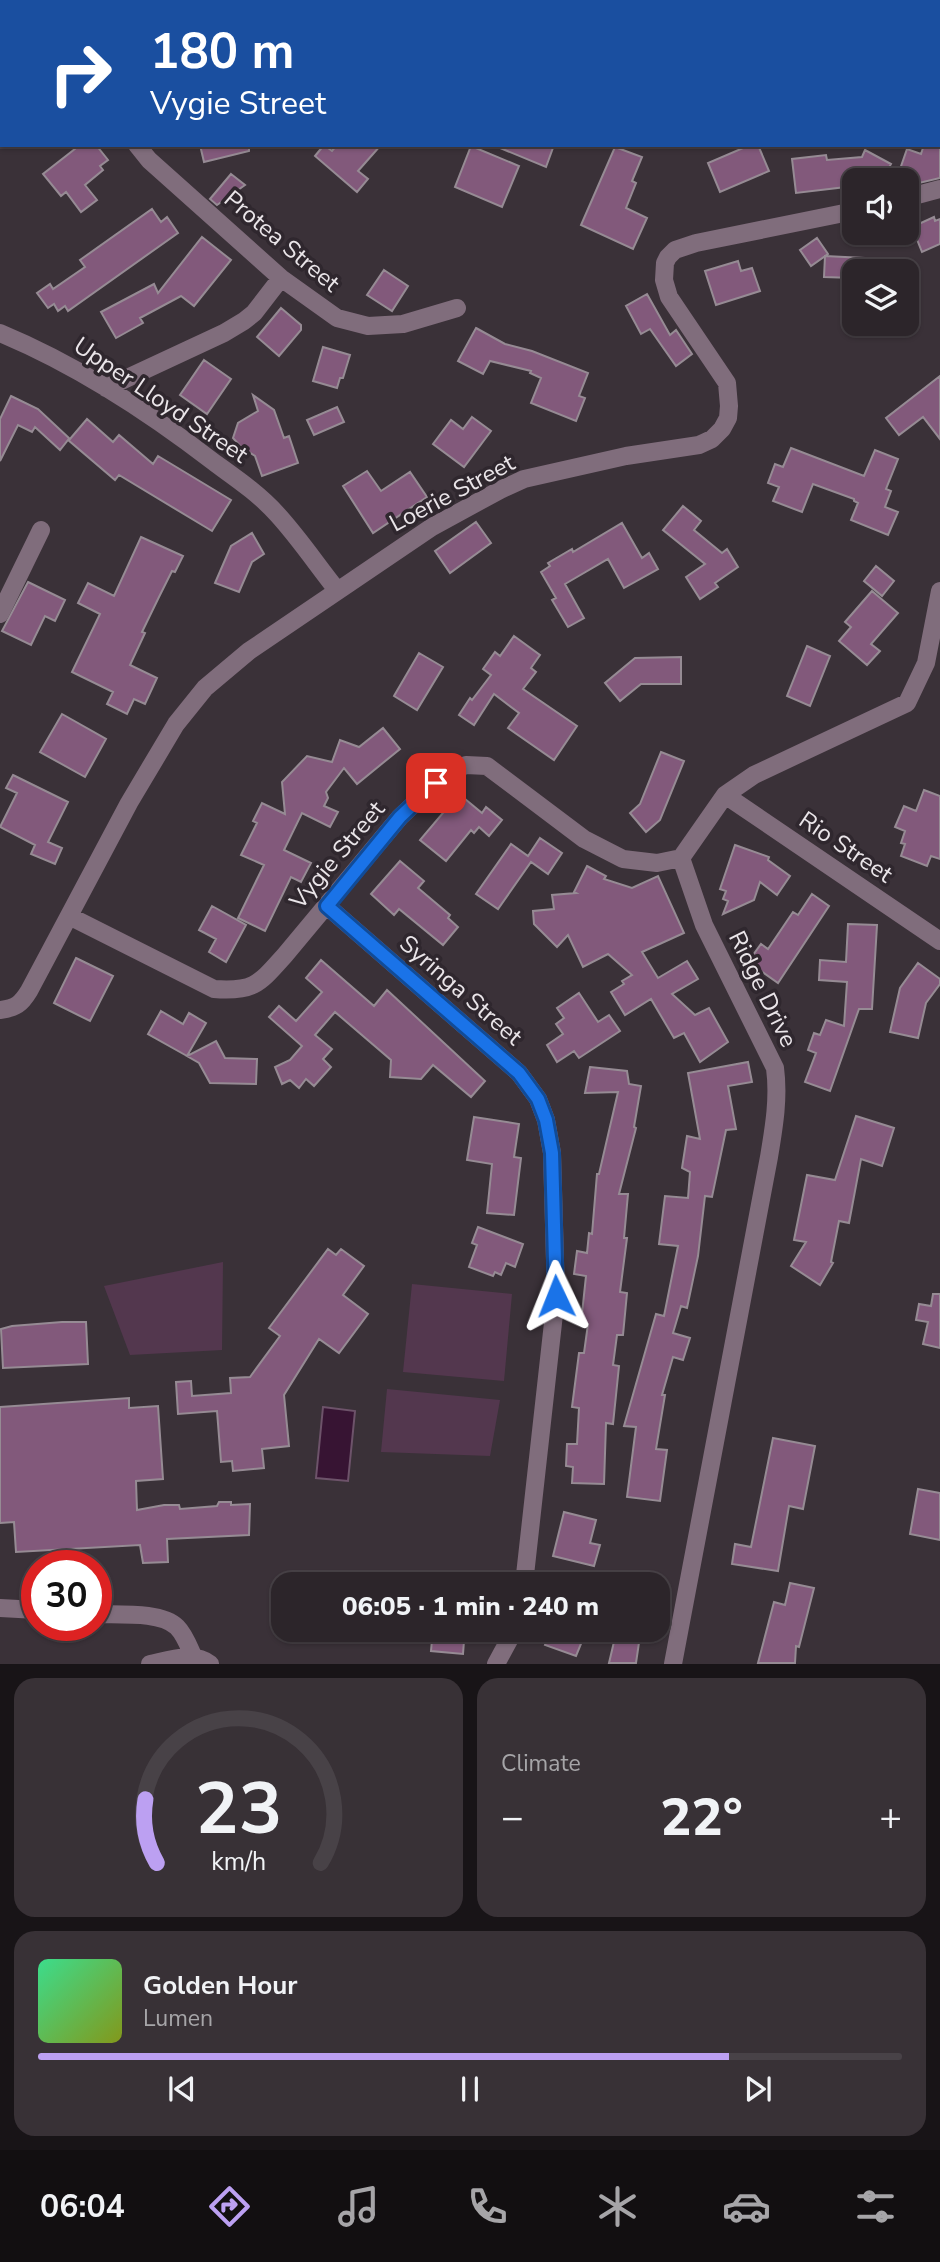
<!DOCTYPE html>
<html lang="en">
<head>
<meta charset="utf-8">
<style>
  body { margin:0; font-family:"Nunito Sans",sans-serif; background:#383136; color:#f1f3f6; height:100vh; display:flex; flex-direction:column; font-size:26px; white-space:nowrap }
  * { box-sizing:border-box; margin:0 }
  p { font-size:23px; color:#a6a5a8 }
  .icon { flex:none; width:38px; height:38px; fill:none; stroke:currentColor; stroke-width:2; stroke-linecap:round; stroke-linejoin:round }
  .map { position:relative; height:1664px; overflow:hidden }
  .side { display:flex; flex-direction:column; gap:14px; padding:14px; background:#181417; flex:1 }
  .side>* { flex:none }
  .banner { position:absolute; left:0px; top:0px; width:942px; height:147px; box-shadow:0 2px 5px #0004,0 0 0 2px #484247; background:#1a4fa0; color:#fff; overflow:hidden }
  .controls { position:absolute; left:842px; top:168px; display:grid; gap:14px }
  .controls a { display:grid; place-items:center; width:77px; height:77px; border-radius:14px; background:#2c252a; box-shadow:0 2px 5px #0004,0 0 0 2px #484247; font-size:35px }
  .speed { position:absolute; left:21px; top:1550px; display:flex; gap:14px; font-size:35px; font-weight:700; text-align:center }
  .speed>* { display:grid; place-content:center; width:91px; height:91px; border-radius:50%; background:#2c252a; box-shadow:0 2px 5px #0004,0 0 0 2px #484247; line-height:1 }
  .speed .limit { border:10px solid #d22; background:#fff; color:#111 }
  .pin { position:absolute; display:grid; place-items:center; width:60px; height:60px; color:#fff; margin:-30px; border-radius:14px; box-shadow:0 4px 10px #0006 }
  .me { position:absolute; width:77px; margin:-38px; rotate:358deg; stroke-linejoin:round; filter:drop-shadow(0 0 5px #0008) }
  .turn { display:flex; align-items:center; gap:24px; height:147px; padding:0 35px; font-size:32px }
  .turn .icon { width:91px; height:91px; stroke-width:2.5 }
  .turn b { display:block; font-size:49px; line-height:60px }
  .big { font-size:52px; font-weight:800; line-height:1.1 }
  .side .widget { flex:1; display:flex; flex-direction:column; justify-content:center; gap:10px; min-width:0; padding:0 24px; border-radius:21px; background:#383136 }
  .side .dial { align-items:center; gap:0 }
  .dial svg { height:182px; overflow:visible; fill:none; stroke:#484247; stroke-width:7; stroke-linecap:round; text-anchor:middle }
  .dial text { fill:#f1f3f6; stroke:none }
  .song { display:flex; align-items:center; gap:21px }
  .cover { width:84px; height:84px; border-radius:10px; background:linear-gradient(135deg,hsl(150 70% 55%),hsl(70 70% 35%)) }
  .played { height:7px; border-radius:4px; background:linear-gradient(90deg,#bca0f2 80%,#484247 80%) }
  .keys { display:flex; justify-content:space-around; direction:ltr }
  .heat { display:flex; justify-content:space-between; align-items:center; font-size:38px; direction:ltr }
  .side .tiles { flex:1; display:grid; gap:14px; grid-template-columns:1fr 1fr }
  .widget:last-child { grid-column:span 2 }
  .trip { position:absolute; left:271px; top:1572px; width:399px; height:70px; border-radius:21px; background:#2c252a; box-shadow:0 2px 5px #0004,0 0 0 2px #484247; font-weight:800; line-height:70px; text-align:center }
  .menu { display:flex; height:112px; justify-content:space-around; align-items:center; background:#120f11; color:#a6a5a8 }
  .menu .icon { width:49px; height:49px }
  .menu .current { color:#bca0f2 }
  .menu b { font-size:32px; color:#f1f3f6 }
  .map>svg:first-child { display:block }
  .green { fill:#53374e }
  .water { fill:#371433; stroke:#6d536a; stroke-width:2 }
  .building { fill:#82597b; stroke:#968b94; stroke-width:2 }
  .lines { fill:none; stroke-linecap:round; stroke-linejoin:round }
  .minor { stroke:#806d7c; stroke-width:18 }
  .route-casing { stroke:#114b97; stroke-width:18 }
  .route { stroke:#1a73e8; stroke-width:12 }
  .labels { text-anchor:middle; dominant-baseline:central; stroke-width:7; stroke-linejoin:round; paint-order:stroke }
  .street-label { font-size:24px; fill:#eae5e9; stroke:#2f272e }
</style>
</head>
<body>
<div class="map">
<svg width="940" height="1664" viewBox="0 0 940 1664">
  <rect width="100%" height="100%" fill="#3a3138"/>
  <path class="green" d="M223 1262 222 1350 130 1355 104 1286Z
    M412 1284 512 1294 504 1381 403 1372Z
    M387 1389 500 1400 490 1456 381 1452Z"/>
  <path class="water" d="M323 1407 355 1411 348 1481 316 1478Z"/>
  <path class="building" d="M80 145H96L108 160 100 166 103 170 85 185 97 200 81 212 66 192 61 196 43 174Z
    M200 145H249V151L204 162Z
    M324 145 332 151 337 145H381L358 171 368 179 357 192 315 156Z
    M493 145H554L546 167Z
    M750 145H758L769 171 720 192 708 163Z
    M924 145H940V178L919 183 898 175 907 149 921 154Z
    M471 146 519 166 502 207 455 187Z
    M615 147 642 157 632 181 636 183 626 208 647 218 633 249 581 225Z
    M865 150 891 164 882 180H854V186L796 193 792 159 826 155 827 160 862 157Z
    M231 174 245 185 217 205 210 199Z
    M152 209 161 222 167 217 178 233 68 311 65 306 58 311 54 304 48 308 37 293 50 284 53 289 85 267 80 260Z
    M934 217 935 221 940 219V244L922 252 912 227Z
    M202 237 231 260 194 306 181 296 140 318 143 323 116 338 101 312 154 284 158 293Z
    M817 238 828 254 811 266 800 250Z
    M825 256 864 258 863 271H854V278L824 277Z
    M738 261 741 271 752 268 760 291 716 305 705 271Z
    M384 270 408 286 392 311 367 295Z
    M647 294 670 335 676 330 692 354 676 366 650 329 641 334 626 306Z
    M281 308 301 325V330L279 356 257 337Z
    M476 328 505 344 532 351 588 373 579 396 585 398 576 421 531 403 541 378 530 373 531 371 490 361 483 374 458 361Z
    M323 347 350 355 343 378H340L337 388 313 381Z
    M204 360 231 379 207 414 180 395Z
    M940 376V439L923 417 899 435 886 418Z
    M253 395 274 410 284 438 289 436 298 463 262 476 255 456 241 447 233 438 238 423 258 411Z
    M11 396 38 409 70 439 87 419 113 442 119 435 153 464 158 456 231 500 212 531 119 475 115 480 68 440 60 450 35 427 32 432 18 425 0 461V419Z
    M337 407 344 422 314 435 307 420Z
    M472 417 491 431 464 467 433 444 451 420 463 429Z
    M791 448 864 476 875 450 898 459 886 489 891 491 885 507 898 512 888 535 851 520 858 503 854 501V499L813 484 802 512 773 501 779 487 768 483 775 464 783 467Z
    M367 471 381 491 410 472 427 497 373 533 343 486Z
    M683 506 701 521 694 530 722 553 727 549 738 567 715 583 718 587 700 599 686 577 705 564 663 530Z
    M476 522 491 543 450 573 435 551Z
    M622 523 642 558 649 553 658 569 624 588 608 559 565 584 584 618 568 627 552 600 556 598 541 572 550 566 548 563 572 549 573 552Z
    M252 533 264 554 252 562 239 592 215 583 231 546Z
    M141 537 183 556 175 572 172 571 159 597 142 632 145 633 130 665 157 678 145 704 134 699 127 714 107 704 113 692 72 672 100 614 78 603 88 583 114 596Z
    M876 566 894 581 882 596 864 581Z
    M28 582 65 600 55 621 45 616 31 645 2 631Z
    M872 591 898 613 871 644 880 651 867 665 839 641 851 627 845 622Z
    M514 636 540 655 531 668 536 672 523 689 577 726 554 760 508 728 519 713 494 694 474 725 459 715 470 698 472 700 491 675 483 669 495 652 500 656Z
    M807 646 830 656 810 706 787 696Z
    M419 653 443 667 417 710 394 696Z
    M681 657V684H641L620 701 605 683 635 658Z
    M62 714 106 739 85 777 40 752Z
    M383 728 400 749 357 784 344 768 326 792 328 798 324 806 338 812 330 827 302 813 284 850 311 863 301 882 291 877 265 931 238 918 264 865 241 855 257 823 253 821 262 803 285 814 282 782 307 756 332 762 340 740 359 747Z
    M661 752 684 761 660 820 646 832 630 813 640 804Z
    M13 775 68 802 48 842 62 848 55 864 31 854 35 845 0 827 17 793 6 788Z
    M924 790 940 796V859L931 856 927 866 901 856 905 844 901 843 905 831 895 827 904 806 916 811Z
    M459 794 482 813 486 807 502 820 489 836 479 827 474 833 471 830 446 861 420 840Z
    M540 838 562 853 548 874 531 862 498 909 476 894 511 844 528 856Z
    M735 845 769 857 768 860 790 876 777 895 760 882 754 900 723 914 728 901 723 899 726 891 720 889Z
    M400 861 424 881 418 888 450 915 448 918 458 927 443 945 399 909 394 915 371 894Z
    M587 866 606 876 604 879 632 888 658 876 684 933 642 952 658 978 687 961 698 979 672 994 695 1015 709 1008 728 1042 700 1062 684 1033 674 1038 651 999 625 1015 611 992 624 984 622 981 632 975 608 954 583 967 568 935 557 947 534 924 533 911 554 909 552 895 576 893 574 892Z
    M812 894 829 906 778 983 748 962 761 944 768 949 793 912 798 915Z
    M212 906 246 925 226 962 209 952 216 939 199 930Z
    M848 924 877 925 872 1009H859L830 1091 805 1082 816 1053 808 1050 814 1033 820 1035 826 1020 844 1026 847 982 819 980 820 960 846 962Z
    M76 958 113 976 90 1021 54 1003Z
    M321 960 374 1006 387 990 485 1081 471 1097 433 1065 421 1079 390 1077 391 1060 335 1012 315 1035 332 1049 323 1059 331 1067 314 1086 306 1079 299 1088 290 1080 282 1084 275 1067 290 1060 302 1046 269 1017 279 1006 296 1021 322 992 306 978Z
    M918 963 940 979V984L926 1003 918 1038 890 1032 900 988Z
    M579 993 598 1022 609 1015 620 1031 579 1058 574 1051 557 1062 547 1045 563 1034 556 1024 564 1018 557 1008Z
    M161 1011 183 1024 189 1013 206 1023 187 1056 148 1034Z
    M216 1041 225 1058 257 1059 256 1084 210 1083 199 1063 187 1056Z
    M748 1062 752 1082 728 1086 736 1129 726 1130 712 1197 705 1196 698 1256 687 1308 681 1306 673 1333 690 1338 683 1360 673 1357 662 1395H665L656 1449 667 1450 660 1501 627 1497 636 1427 624 1426 656 1314 664 1316 678 1246 659 1244 665 1196 688 1198 690 1172 682 1168 687 1136 700 1139 688 1073Z
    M590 1067 627 1071 629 1084 641 1086 634 1127 636 1128 619 1194H628L624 1238H627L620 1292 627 1293 623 1335H617L613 1365 619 1366 613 1424 606 1423 604 1484 572 1483 573 1467 566 1466 567 1444H577L579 1408 572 1407 579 1353H584L588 1324 581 1323 586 1276 574 1274 577 1251 587 1253 589 1233 592 1234 597 1174H599L618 1092 585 1093Z
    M856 1116 894 1128 882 1166 861 1159 849 1223 839 1221 831 1262 833 1263 820 1285 791 1266 806 1242 794 1240 807 1175 835 1180Z
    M474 1117 519 1124 514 1157 521 1158 514 1215 487 1213 492 1164 467 1160Z
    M478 1227 523 1244 515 1267 506 1263 501 1275 495 1272 493 1276 469 1267 477 1245 472 1243Z
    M328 1249 336 1255 341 1249 364 1266 343 1295 368 1314 339 1353 319 1339 284 1395 289 1446 262 1449 264 1468 233 1471 232 1461 221 1462 217 1411 178 1414 176 1382 191 1381 192 1396 231 1393 230 1378 250 1377 280 1336 269 1328Z
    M933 1294H940V1348L923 1344 928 1322 916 1320 919 1304 931 1306Z
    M62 1322H86L88 1364 3 1368 1 1329 12 1326Z
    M129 1398V1408L158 1406 163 1479 136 1481 137 1510 164 1505H179L180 1509 217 1506 219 1502H231V1505L250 1504 249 1535 167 1539 168 1562 143 1563 140 1545 16 1552 14 1522 0 1523V1407Z
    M773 1438 815 1446 803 1509 789 1506 778 1571 732 1564 735 1544 751 1547Z
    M918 1489 940 1493V1540L910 1534Z
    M564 1512 596 1520 590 1543 600 1545 594 1566 553 1556Z
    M790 1583 814 1588 799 1647 796 1646 795 1663H758L774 1602 785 1605Z
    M433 1629H456L455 1640 464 1641 463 1654 431 1651Z
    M551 1629H572L585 1634 576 1656 545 1645Z
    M617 1629H641L636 1663H609Z"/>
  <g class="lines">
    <path class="minor" d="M910 0 911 2
      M319 2 322 0
      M0 86H2
      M137 145 149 160 281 278 337 318 368 326 403 324 457 308
      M906 198 940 189
      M0 333C77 365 149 412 215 463 237 479 259 494 277 514 299 538 317 565 337 590
      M106 388 224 333 244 321 254 313 281 278
      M0 614 41 530
      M725 795 940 941
      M327 906 519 1073 538 1099 546 1120 552 1153 556 1296 524 1584
      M69 916 214 989C254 992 259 984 285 955L400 817 447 773 466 765 487 766 584 839 623 859 657 863 681 858
      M0 1010C16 1008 21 1004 29 991L129 803 176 724 205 688 249 651 432 527 500 490 524 479 626 456 699 445 712 439 722 429 728 418 729 406 727 383 669 297 664 280 665 263 668 257 675 250 696 243 854 211
      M0 1608 37 1610
      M96 1614C118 1615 161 1611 177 1627 185 1635 189 1647 193 1656
      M150 1664C169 1660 194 1651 210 1664
      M496 1664 515 1629
      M673 1664 769 1157C774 1127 779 1098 775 1068L704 925 681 858 725 795 754 775 907 703 926 663 940 591"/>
  </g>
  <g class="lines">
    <defs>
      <path id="route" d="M436 783 400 817 327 906 519 1073 538 1099 546 1120 552 1153 556 1296"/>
    </defs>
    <use href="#route" class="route-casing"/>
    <use href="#route" class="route"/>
  </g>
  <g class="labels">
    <g class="street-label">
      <text transform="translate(282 241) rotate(40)">Protea Street</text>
      <text transform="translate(161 400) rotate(34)">Upper Lloyd Street</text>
      <text transform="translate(452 493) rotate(-28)">Loerie Street</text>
      <text transform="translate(846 847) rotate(34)">Rio Street</text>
      <text transform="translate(337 855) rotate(-50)">Vygie Street</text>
      <text transform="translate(763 989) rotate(64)">Ridge Drive</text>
      <text transform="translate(461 990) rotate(41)">Syringa Street</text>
    </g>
  </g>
</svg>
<div class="controls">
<a><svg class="icon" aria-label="sound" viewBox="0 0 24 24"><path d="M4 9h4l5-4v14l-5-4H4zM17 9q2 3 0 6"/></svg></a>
<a><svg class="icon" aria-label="layers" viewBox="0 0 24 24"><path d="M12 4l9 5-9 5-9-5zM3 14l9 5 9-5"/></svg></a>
</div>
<div class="speed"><div class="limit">30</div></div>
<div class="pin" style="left:436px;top:783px;background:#d93025"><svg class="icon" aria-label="arrive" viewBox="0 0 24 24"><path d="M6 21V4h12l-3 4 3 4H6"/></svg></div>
<svg class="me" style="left:556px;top:1296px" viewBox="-20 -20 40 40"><path d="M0-17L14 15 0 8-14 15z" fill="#1a73e8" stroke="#fff" stroke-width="4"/></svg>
<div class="trip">06:05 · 1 min · 240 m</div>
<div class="banner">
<div class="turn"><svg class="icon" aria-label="right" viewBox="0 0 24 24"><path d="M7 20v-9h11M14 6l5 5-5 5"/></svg><div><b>180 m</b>Vygie Street</div></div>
</div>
</div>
<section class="side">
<div class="tiles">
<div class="widget dial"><svg viewBox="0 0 100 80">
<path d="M14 69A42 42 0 1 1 86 69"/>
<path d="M14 69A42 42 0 0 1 9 41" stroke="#bca0f2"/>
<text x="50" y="56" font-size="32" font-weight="700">23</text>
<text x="50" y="72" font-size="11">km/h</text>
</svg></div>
<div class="widget"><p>Climate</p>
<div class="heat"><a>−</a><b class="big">22°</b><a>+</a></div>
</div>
<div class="widget">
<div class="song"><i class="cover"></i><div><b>Golden Hour</b><p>Lumen</p></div></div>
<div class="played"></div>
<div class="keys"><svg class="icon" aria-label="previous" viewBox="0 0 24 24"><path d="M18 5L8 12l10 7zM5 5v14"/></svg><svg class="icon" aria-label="pause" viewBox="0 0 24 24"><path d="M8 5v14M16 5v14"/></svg><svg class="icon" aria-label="next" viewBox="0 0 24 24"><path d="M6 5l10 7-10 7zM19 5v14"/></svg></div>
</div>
</div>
</section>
<nav class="menu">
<b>06:04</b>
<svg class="icon current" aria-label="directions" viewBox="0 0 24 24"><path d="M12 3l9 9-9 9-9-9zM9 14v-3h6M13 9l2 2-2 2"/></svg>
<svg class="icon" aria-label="music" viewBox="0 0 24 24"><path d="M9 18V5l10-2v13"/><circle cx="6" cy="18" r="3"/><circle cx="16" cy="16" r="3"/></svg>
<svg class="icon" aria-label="phone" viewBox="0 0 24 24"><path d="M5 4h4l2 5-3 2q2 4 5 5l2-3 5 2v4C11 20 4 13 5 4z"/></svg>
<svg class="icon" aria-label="climate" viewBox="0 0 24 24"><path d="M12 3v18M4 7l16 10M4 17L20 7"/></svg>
<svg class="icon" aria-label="car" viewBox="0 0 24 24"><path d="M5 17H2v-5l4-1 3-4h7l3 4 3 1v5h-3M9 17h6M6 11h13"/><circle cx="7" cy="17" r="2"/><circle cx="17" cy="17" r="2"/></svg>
<svg class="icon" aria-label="filters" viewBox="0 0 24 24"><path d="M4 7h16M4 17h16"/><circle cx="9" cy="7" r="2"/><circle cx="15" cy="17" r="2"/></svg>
</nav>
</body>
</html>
